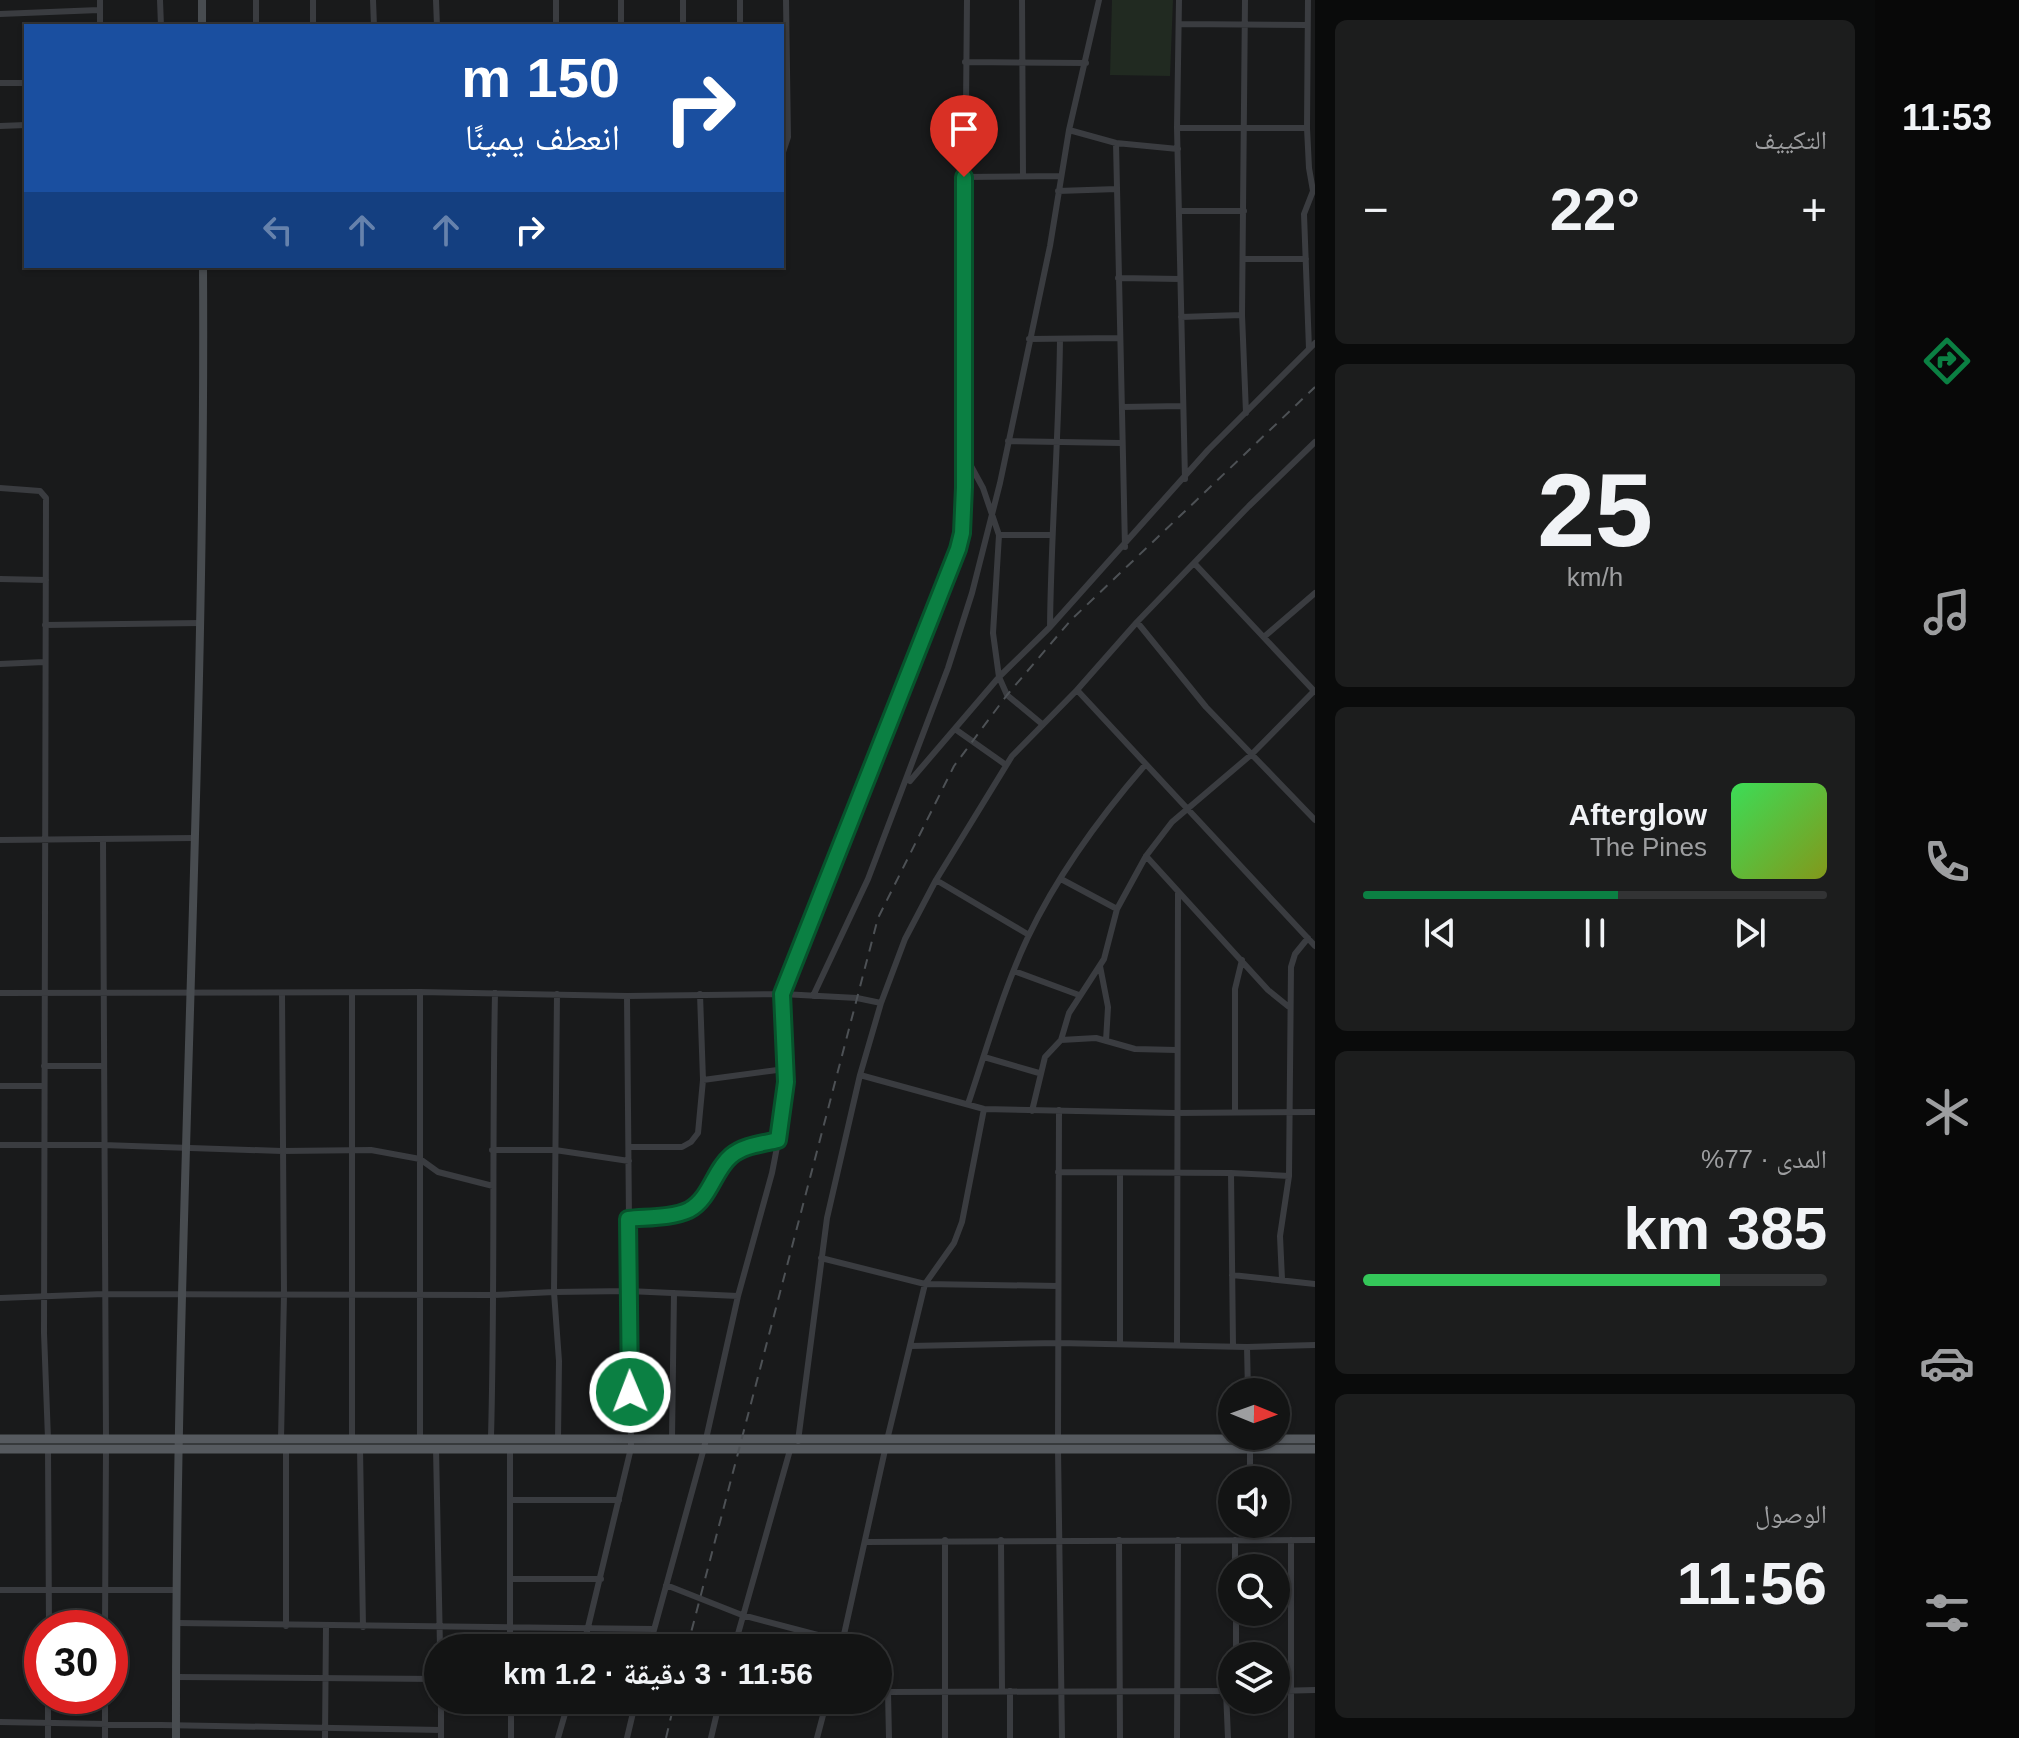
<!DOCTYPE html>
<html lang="ar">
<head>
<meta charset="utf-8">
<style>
  body { margin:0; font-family:Arial,"Noto Naskh Arabic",sans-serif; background:#1c1d1d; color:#f1f3f6; direction:rtl; height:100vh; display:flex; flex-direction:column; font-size:30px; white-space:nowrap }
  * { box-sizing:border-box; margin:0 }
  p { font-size:26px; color:#9d9ea0 }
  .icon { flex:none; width:44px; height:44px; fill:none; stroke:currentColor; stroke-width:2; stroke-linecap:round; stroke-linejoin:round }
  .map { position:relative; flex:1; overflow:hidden; direction:ltr }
  .drawer { display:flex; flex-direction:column; gap:20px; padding:20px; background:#0a0b0b; width:560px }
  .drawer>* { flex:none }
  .top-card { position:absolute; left:24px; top:24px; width:760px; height:244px; border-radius:0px; box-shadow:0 2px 6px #0004,0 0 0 2px #323334; direction:rtl; background:#1a4fa0; color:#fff; overflow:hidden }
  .needle { width:52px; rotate:91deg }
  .buttons { position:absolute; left:1218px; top:1378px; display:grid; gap:16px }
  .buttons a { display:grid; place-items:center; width:72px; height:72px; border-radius:50%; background:#131414; box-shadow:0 2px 6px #0004,0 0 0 2px #323334; font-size:40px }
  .speed { position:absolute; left:24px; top:1610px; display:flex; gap:16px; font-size:40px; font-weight:700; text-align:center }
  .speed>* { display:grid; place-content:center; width:104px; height:104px; border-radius:50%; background:#131414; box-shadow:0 2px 6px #0004,0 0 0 2px #323334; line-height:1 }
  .speed .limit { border:12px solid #d22; background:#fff; color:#111 }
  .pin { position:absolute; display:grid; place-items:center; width:68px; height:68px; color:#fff; margin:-82px -34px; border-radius:50% 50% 50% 0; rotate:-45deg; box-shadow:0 0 8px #0007 }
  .pin .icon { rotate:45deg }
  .me { position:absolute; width:88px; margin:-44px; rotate:359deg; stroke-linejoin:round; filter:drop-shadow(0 0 6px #0008) }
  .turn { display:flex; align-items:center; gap:28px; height:168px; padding:0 32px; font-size:36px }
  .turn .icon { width:104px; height:104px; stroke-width:2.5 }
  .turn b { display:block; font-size:56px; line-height:68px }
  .lanes { display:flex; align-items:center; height:76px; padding:0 32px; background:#0003; justify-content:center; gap:40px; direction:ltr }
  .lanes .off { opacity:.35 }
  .big { font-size:60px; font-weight:700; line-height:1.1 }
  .drawer .widget { flex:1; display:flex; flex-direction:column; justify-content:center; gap:12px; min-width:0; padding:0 28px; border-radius:12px; background:#1c1d1d }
  .drawer .dial { align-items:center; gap:0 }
  .dial b { font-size:104px; line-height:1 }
  .song { display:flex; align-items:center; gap:24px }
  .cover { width:96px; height:96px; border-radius:12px; background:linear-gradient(135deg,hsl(130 70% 55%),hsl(70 70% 35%)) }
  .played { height:8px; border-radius:4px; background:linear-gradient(90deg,#0b8043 55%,#323334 55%) }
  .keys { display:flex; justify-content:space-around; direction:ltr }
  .heat { display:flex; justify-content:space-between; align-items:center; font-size:44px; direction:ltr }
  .charge { height:12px; border-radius:6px; background:linear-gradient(90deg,#34c759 77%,#323334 0) }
  .trip { position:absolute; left:424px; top:1634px; width:468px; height:80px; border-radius:40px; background:#131414; box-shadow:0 2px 6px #0004,0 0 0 2px #323334; font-weight:700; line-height:80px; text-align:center; direction:rtl }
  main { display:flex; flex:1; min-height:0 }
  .dock { display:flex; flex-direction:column; width:144px; justify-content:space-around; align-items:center; background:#080808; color:#9d9ea0 }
  .dock .icon { width:56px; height:56px }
  .dock .on { color:#0b8043 }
  .dock b { font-size:36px; color:#f1f3f6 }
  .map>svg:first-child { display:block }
  .green { fill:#212a21 }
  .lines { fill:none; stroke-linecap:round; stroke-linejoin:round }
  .street { stroke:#3a3c40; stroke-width:6 }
  .secondary { stroke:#484c50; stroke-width:8 }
  .primary { stroke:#565a5f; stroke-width:9 }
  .rail { stroke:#4d5155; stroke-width:2; stroke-dasharray:10 8; stroke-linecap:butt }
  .route-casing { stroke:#07532c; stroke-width:20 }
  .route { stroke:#0b8043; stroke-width:14 }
</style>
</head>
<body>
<main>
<nav class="dock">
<b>11:53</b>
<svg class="icon on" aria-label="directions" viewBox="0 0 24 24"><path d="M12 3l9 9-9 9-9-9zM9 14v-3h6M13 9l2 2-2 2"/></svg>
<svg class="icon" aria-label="music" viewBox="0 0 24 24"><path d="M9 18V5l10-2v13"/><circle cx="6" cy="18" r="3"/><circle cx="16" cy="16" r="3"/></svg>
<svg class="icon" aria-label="phone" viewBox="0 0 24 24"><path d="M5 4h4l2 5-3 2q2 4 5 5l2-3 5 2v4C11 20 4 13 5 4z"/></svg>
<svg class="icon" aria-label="climate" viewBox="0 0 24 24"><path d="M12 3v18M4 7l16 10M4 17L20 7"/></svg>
<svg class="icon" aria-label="car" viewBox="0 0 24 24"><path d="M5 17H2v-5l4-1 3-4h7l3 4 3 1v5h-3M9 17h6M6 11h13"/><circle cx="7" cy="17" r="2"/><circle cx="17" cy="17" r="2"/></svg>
<svg class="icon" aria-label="filters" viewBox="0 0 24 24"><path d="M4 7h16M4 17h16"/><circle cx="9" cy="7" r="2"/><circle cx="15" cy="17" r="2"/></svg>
</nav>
<section class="drawer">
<div class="widget"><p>التكييف</p>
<div class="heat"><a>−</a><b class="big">22°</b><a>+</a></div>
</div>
<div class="widget dial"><b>25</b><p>km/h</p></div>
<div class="widget">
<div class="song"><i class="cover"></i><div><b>Afterglow</b><p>The Pines</p></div></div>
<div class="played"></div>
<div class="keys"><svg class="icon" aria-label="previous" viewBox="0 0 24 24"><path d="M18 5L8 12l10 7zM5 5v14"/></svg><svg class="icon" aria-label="pause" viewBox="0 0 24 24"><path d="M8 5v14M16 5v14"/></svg><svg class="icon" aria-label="next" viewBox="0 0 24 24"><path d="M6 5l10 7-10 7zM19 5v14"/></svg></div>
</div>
<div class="widget"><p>المدى · 77%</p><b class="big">385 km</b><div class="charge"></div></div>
<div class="widget"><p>الوصول</p><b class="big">11:56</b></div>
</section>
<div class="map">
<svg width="1315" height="1738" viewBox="0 0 1315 1738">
  <rect width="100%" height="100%" fill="#191a1b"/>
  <path class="green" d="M1112 0H1173L1170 76 1110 75Z"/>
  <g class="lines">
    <path class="street" d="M160 0 161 26
      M373 0 374 26
      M436 0 437 26
      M683 0V26
      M1022 0 1023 176
      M1179 0 1177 128 1185 479
      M1245 0 1242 315 1246 413
      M1308 0 1307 128 1309 168 1313 191 1304 214 1309 349
      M0 14 99 10
      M1179 24 1307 25
      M100 26V0
      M256 26V0
      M313 26V0
      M556 26V0
      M621 26V0
      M740 26V0
      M965 62 1086 63
      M0 83H26
      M0 126 26 125
      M1177 128H1307
      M1069 130 1116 143 1178 149
      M1116 143 1125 547
      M782 155 788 137 786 0
      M964 177 1061 176
      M1058 191 1117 189
      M1180 211H1244
      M1244 259H1306
      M1118 278 1180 279
      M1181 317 1242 315
      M1029 339 1119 338
      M1122 407 1183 406
      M1008 441 1121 443
      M965 455 983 488 999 535 993 633 999 677 1007 695 1042 724
      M0 488 40 491 46 498 44 1333 48 1439
      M999 535H1051
      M1195 564 1315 692
      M0 579 46 580
      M1137 622 1206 707 1315 820
      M45 625 201 623
      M1050 627C1051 531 1059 435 1060 339
      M1265 636 1315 593
      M0 664 44 662
      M1077 690 1315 946
      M955 729 1006 765
      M910 781 999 677 1050 627 1208 450 1315 343
      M0 840 194 838
      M103 840 106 1439
      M1146 856 1268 990 1289 1007
      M1061 879 1117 909
      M936 880 1029 935
      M1100 966 1108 1007 1106 1041
      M1014 971 1079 995
      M420 992V1438
      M0 993 420 992 627 996 782 994 857 998 881 1003
      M352 993V1438
      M557 994 554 1292 628 1291 738 1296
      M813 996 868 879 948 668 972 593 1000 483 1050 246 1069 130 1099 0
      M1061 1040 1096 1038 1135 1049 1176 1050
      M984 1057 1039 1073
      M44 1066H104
      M860 1075 984 1109 1175 1113 1315 1112
      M703 1080 785 1069
      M0 1086H44
      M968 1104C987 1048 1003 990 1028 937 1058 874 1100 817 1145 765
      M1032 1111 1045 1057 1061 1040 1069 1013 1104 959 1117 909 1146 856 1172 822 1252 754 1314 691
      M1235 1111V989L1242 960
      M0 1145H103L282 1151 371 1150 420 1159 438 1172 493 1186
      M629 1147H682L691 1142 698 1133 703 1080 700 994
      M492 1150H555L629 1161
      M1058 1172 1231 1173 1289 1176
      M1231 1173 1233 1346
      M628 1219C647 1217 672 1218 689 1209 710 1199 714 1170 731 1156 744 1145 762 1144 778 1140
      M821 1258 925 1284 1058 1286
      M1232 1275 1315 1284
      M1282 1279 1280 1236 1289 1176 1291 967 1295 954 1308 938
      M0 1298 104 1294 494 1295 554 1292 559 1361 558 1438
      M1120 1344V1173
      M1177 1345 1178 893
      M910 1346 1058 1343 1247 1347 1315 1345
      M1247 1347 1248 1392
      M491 1437C495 1289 492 1141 495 993
      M672 1438 674 1293
      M281 1439 284 1294 282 993
      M1058 1439 1059 1110
      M887 1440 925 1284 954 1243 962 1222 984 1109
      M798 1441 827 1218 860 1075 881 1003 905 939 936 880 1012 756 1077 690 1137 622 1249 506 1315 442
      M286 1448V1626
      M360 1448 363 1627
      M436 1448 440 1648
      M510 1448V1648
      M48 1449 49 1628
      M1058 1449 1062 1738
      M1250 1449V1480
      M510 1500H619
      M1251 1524V1540
      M945 1540V1738
      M1001 1540 1002 1691
      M1119 1540 1120 1738
      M1235 1540V1568
      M865 1542 1315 1540
      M510 1579H601
      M666 1585 742 1615 833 1639 848 1648
      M0 1590H176
      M1236 1612V1656
      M176 1623 654 1629
      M105 1628 106 1448
      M583 1648 631 1448 627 996
      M649 1648 704 1448 738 1296 772 1173 784 1111 786 1082 782 994 905 681 947 582 962 533 967 0
      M734 1648 790 1450
      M841 1648 885 1450
      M176 1677 438 1679
      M878 1681 888 1692 889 1738
      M1226 1691 1228 1738
      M1276 1691 1315 1690
      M888 1692 1232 1691
      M441 1700V1738
      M511 1700V1738
      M0 1722 441 1730
      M48 1738V1696
      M105 1738V1696
      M325 1738 326 1626
      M558 1738 569 1700
      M627 1738 636 1700
      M711 1738 720 1700
      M817 1738 827 1700
      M1010 1738V1691
      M1177 1738 1178 1540
      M1291 1738V1540"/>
    <path class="secondary" d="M202 0V26
      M176 1738C175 1247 206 757 203 266"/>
    <path class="primary" d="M0 1439H1315
      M0 1449H1315"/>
    <path class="rail" d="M687 1648 878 918 954 766 1007 695 1071 620 1315 387
      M666 1738 675 1700"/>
  </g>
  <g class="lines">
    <defs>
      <path id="route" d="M630 1392 628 1219C647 1217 672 1218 689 1210 710 1199 714 1170 731 1156 744 1145 762 1144 778 1140L786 1082 782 994 958 549 962 533 964 487V177"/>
    </defs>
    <use href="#route" class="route-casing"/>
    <use href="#route" class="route"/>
  </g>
</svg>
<div class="buttons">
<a><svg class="needle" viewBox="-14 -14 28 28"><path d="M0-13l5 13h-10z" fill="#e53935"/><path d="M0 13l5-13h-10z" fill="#9d9ea0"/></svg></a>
<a><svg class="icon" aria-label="sound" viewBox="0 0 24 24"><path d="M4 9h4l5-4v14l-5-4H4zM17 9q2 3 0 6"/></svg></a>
<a><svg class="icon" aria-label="search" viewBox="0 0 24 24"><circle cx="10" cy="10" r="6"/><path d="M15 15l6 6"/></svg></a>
<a><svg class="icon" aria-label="layers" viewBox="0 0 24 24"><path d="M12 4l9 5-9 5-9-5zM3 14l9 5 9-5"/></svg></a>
</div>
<div class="speed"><div class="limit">30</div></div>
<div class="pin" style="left:964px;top:177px;background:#d93025"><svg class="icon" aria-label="arrive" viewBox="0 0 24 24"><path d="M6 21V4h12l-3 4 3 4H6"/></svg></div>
<svg class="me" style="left:630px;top:1392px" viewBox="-20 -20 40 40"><circle r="17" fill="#0b8043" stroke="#fff" stroke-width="3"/><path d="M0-11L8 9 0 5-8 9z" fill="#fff"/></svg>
<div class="trip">11:56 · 3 دقيقة · 1.2 km</div>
<div class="top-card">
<div class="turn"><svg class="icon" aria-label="right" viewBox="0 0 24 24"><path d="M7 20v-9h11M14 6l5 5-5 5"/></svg><div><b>150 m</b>انعطف يمينًا</div></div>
<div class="lanes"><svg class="icon off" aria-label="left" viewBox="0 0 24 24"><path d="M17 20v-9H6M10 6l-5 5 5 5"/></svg><svg class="icon off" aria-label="ahead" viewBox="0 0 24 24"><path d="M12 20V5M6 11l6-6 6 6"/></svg><svg class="icon off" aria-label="ahead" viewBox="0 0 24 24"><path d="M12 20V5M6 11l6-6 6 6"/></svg><svg class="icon" aria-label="right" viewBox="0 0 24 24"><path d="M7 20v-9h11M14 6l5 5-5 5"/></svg></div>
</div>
</div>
</main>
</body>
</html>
